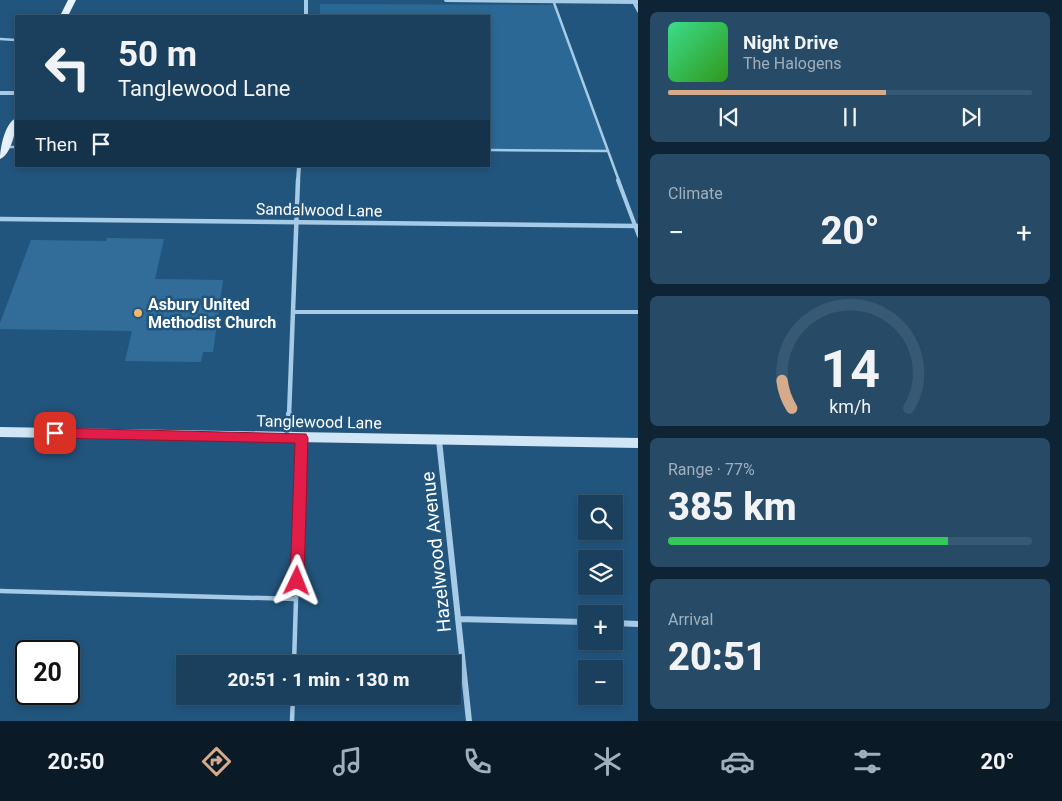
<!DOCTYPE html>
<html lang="en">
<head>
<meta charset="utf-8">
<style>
  body { margin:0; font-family:Roboto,sans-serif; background:#274b67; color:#f1f3f6; height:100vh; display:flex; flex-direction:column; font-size:19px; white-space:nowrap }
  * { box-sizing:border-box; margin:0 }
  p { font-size:16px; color:#9fafbc }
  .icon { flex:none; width:28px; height:28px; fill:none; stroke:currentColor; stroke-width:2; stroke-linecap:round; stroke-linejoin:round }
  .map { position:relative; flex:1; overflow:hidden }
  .sheet { display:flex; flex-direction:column; gap:12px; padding:12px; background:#0e2334; width:424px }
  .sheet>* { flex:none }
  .banner { position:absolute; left:15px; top:15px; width:475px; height:152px; border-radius:0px; box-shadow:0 2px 8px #0003,0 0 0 1px #385973; background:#1a405e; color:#f1f3f6; overflow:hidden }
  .tools { position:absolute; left:578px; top:495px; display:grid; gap:10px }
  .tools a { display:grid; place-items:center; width:45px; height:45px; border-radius:0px; background:#1a405e; box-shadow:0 2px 8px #0003,0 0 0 1px #385973; font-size:25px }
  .speed { position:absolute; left:15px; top:640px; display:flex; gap:10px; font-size:25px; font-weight:700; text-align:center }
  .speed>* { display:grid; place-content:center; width:65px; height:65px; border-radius:50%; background:#1a405e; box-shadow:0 2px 8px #0003,0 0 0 1px #385973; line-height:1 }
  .speed .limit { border:2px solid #111; border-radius:8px; background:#fff; color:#111 }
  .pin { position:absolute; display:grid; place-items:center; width:42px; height:42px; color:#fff; margin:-21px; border-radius:10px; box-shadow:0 2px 8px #0006 }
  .me { position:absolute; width:55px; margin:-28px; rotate:2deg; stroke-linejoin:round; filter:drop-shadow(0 0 4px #0008) }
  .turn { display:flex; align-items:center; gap:18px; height:105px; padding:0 20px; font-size:22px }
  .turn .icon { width:65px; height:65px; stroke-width:2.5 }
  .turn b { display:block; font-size:35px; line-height:42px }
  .then { display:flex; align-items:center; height:48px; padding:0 20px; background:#0003; gap:10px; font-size:19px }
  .big { font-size:38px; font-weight:800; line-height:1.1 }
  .sheet .tile { flex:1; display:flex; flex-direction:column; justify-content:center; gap:8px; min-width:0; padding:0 18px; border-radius:8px; background:#274b67 }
  .sheet .dial { align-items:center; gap:0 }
  .dial svg { height:130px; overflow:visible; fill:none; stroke:#385973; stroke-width:7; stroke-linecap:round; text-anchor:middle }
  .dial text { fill:#f1f3f6; stroke:none }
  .song { display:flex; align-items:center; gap:15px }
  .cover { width:60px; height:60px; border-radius:8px; background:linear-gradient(135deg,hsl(150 70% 55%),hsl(110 70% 35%)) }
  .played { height:5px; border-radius:2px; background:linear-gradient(90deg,#d6ab8b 60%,#385973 60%) }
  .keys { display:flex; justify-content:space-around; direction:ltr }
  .heat { display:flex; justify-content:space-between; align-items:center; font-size:28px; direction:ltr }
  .charge { height:8px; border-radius:4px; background:linear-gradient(90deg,#34c759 77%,#385973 0) }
  .trip { position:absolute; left:176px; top:655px; width:285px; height:50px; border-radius:0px; background:#1a405e; box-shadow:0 2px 8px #0003,0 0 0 1px #385973; font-weight:800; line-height:50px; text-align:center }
  .dock { display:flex; height:80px; justify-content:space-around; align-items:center; background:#0a1a26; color:#9fafbc }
  .dock .icon { width:35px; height:35px }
  .dock .on { color:#d6ab8b }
  .dock b { font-size:22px; color:#f1f3f6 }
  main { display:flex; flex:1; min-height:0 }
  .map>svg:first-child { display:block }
  .green { fill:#2c6895 }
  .building { fill:#326d9a }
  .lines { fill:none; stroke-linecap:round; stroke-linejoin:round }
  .service-far2 { stroke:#a6cbe6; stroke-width:2.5 }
  .service-far1 { stroke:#a6cbe6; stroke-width:4 }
  .service { stroke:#a6cbe6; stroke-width:4.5 }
  .minor-far2 { stroke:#a6cbe6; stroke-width:4 }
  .minor-far1 { stroke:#a6cbe6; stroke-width:4.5 }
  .minor { stroke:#a6cbe6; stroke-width:6 }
  .secondary { fill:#d0e5f5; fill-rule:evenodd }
  .primary { fill:#e7f2fd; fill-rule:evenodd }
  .route { fill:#e11d48; stroke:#92132f }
  .poi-dot { fill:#f2b968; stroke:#22557d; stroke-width:2 }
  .labels { text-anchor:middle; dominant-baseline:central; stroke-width:5; stroke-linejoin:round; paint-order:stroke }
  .street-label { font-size:16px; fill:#fff; stroke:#22557d }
  .poi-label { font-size:16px; font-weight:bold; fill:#fff; stroke:#22557d; text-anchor:start }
  .near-street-label { font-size:19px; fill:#fff; stroke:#22557d }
</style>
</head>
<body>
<main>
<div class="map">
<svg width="639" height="721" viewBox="0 0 639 721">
  <rect width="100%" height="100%" fill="#22557d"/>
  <path class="green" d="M320 4 555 5 608 151 489 150V16H320Z"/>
  <path class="building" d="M107 238 164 239 155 279 223 280 213 352H203L201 362 125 361 132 331 0 329V323L31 240 106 241Z"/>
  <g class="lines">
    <path class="service-far2" d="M553 0 619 181
      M0 39 16 40
      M6 147H16
      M489 150 608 151"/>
    <path class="service-far1" d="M618 180 639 236
      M293 312H639"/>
    <path class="service" d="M0 591 296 599
      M294 664 301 438
      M292 721 293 696"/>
    <path class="minor-far2" d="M306 0V16
      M446 0 639 2
      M633 0 639 11
      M0 93H16
      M298 181 299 166"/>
    <path class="minor-far1" d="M0 219 639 226
      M289 416 298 180"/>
    <path class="minor" d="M288 438 289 414
      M439 440 469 721
      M458 619 586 622
      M614 623 639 624"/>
    <path class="secondary" d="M0 427 639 438V448L0 437Z"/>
    <path class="primary" d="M68 0H76L68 16H60Z
      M16 118C17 129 11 155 0 159 0 148 5 123 16 118Z"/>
  </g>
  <path class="route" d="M55 428 306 434 308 438 304 581 302 586 297 588 292 586 290 581 295 443 55 438 51 437 49 433 51 429Z"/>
  <circle class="poi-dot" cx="138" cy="313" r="5"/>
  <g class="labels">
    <g class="street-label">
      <text transform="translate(319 210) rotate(1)">Sandalwood Lane</text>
      <text transform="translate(319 422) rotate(1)">Tanglewood Lane</text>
    </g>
    <g class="poi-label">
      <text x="148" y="304">Asbury United<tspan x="148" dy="18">Methodist Church</tspan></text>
    </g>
    <g class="near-street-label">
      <text transform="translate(436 552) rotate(-96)">Hazelwood Avenue</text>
    </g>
  </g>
</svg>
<div class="tools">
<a><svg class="icon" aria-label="search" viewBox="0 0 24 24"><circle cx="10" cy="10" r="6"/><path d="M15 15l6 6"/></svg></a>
<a><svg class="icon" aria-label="layers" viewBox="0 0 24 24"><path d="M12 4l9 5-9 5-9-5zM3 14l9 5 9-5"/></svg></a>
<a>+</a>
<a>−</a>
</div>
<div class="speed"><div class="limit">20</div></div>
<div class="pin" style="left:55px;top:433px;background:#d93025"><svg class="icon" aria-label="arrive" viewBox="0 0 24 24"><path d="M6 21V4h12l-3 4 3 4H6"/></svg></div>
<svg class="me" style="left:297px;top:581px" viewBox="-20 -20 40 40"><path d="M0-17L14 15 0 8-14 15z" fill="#e11d48" stroke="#fff" stroke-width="4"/></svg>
<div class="trip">20:51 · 1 min · 130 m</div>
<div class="banner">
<div class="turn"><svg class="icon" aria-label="left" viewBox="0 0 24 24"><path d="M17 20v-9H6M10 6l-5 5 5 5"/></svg><div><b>50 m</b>Tanglewood Lane</div></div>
<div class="then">Then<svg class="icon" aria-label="arrive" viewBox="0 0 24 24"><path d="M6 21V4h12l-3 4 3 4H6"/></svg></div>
</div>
</div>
<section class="sheet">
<div class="tile">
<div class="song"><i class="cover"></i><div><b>Night Drive</b><p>The Halogens</p></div></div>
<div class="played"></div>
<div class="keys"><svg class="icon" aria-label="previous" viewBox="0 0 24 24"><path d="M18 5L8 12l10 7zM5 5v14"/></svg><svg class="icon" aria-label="pause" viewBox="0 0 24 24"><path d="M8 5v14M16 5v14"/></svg><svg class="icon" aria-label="next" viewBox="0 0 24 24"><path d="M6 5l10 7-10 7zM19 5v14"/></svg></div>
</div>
<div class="tile"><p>Climate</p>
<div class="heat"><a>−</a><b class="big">20°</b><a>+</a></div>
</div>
<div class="tile dial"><svg viewBox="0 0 100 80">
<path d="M14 69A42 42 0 1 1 86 69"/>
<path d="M14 69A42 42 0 0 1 8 52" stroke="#d6ab8b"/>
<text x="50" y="56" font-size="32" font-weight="700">14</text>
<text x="50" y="72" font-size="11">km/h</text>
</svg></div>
<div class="tile"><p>Range · 77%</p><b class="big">385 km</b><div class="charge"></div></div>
<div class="tile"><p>Arrival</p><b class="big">20:51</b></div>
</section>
</main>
<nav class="dock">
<b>20:50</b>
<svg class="icon on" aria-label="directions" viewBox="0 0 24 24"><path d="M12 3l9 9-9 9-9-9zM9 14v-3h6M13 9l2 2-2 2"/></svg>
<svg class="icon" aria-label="music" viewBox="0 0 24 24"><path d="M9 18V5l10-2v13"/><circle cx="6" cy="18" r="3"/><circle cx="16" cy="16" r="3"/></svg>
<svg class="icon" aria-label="phone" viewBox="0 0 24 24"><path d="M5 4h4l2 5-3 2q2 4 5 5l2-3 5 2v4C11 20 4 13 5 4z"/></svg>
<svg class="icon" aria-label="climate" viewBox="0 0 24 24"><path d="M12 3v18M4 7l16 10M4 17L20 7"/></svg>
<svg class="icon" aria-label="car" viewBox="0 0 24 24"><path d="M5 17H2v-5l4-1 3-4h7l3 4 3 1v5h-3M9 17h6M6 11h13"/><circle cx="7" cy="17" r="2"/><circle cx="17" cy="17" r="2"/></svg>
<svg class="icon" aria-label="filters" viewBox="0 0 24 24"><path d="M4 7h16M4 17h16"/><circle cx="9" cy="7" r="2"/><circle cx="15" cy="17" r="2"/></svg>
<b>20°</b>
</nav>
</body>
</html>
